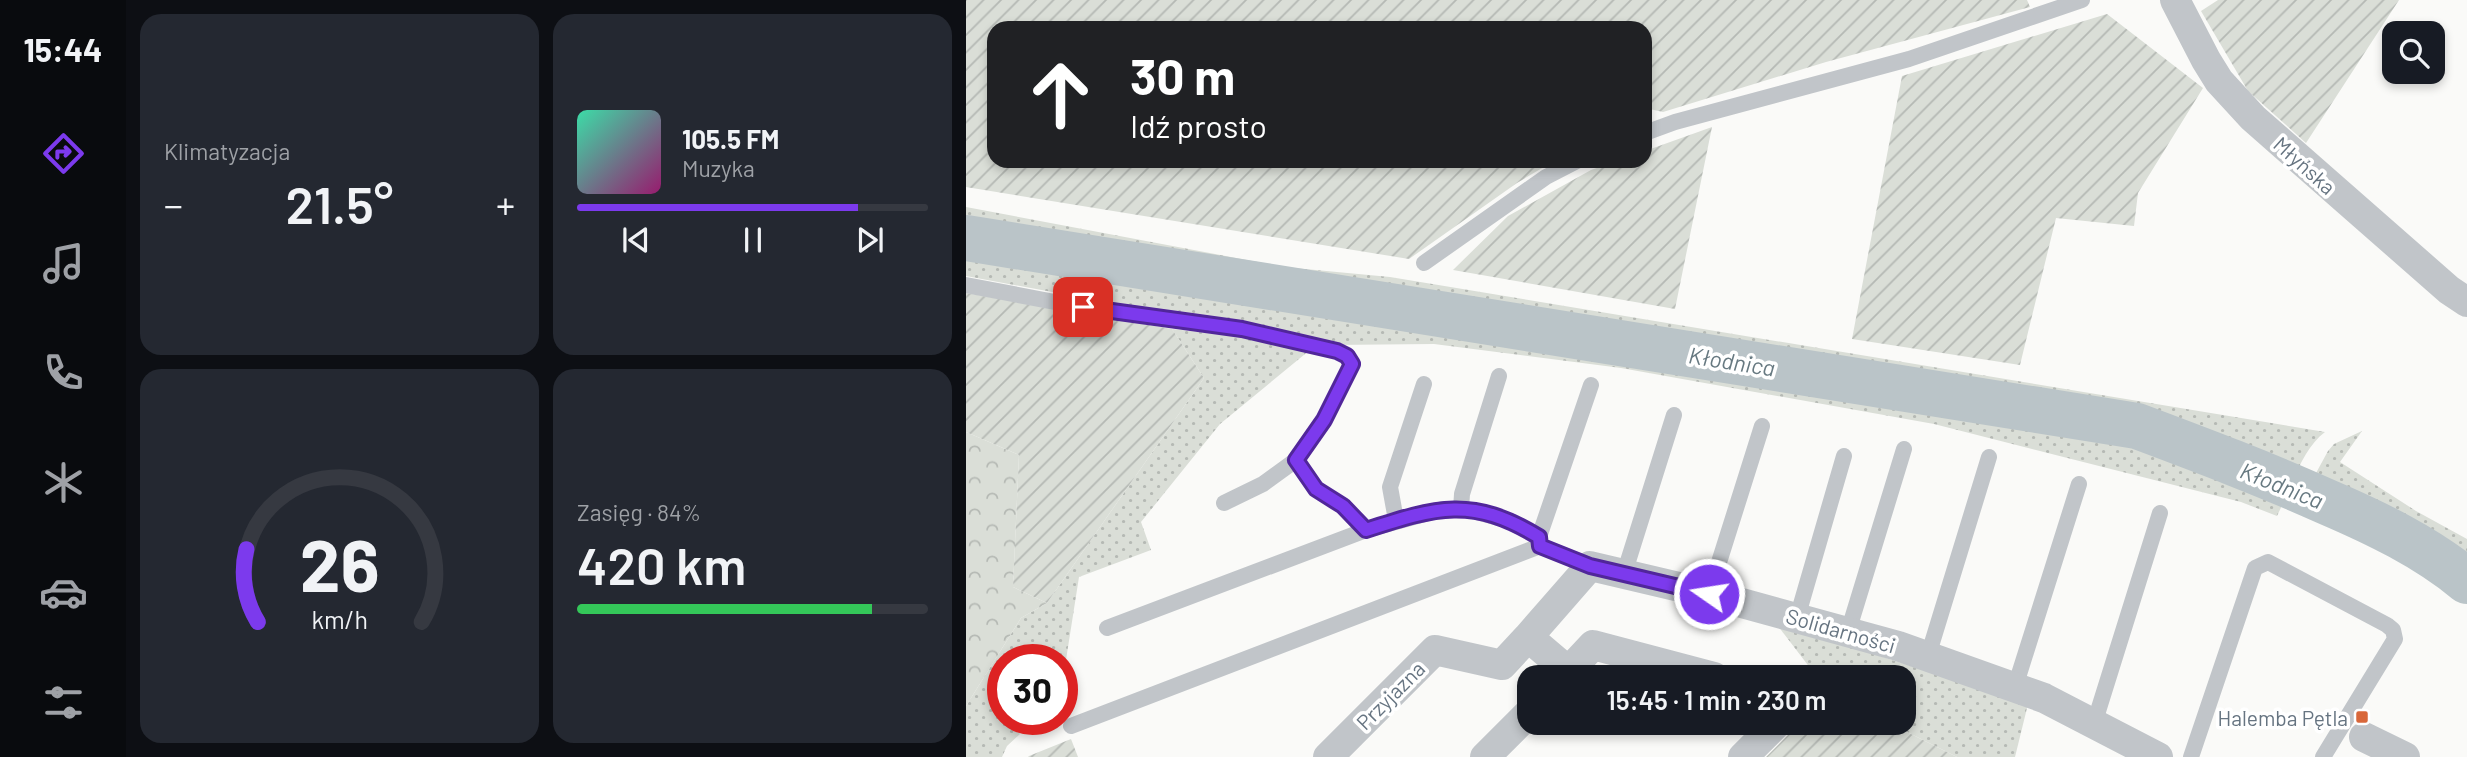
<!DOCTYPE html>
<html lang="pl">
<head>
<meta charset="utf-8">
<style>
  body { margin:0; font-family:Barlow,sans-serif; background:#242831; color:#f1f3f6; height:100vh; display:flex; flex-direction:column; font-size:26px; white-space:nowrap }
  * { box-sizing:border-box; margin:0 }
  p { font-size:23px; color:#9ea1a6 }
  .icon { flex:none; width:38px; height:38px; fill:none; stroke:currentColor; stroke-width:2; stroke-linecap:round; stroke-linejoin:round }
  .map { position:relative; flex:1; overflow:hidden }
  .details { display:flex; flex-direction:column; gap:14px; padding:14px; background:#0d0f14; width:840px }
  .details>* { flex:none }
  .banner { position:absolute; left:21px; top:21px; width:665px; height:147px; border-radius:21px; box-shadow:0 4px 10px #0003; background:#202124; color:#fff; overflow:hidden }
  .buttons { position:absolute; left:1416px; top:21px; display:grid; gap:14px }
  .buttons a { display:grid; place-items:center; width:63px; height:63px; border-radius:14px; background:#171b24; box-shadow:0 4px 10px #0003; font-size:35px }
  .speed { position:absolute; left:21px; top:644px; display:flex; gap:14px; font-size:35px; font-weight:700; text-align:center }
  .speed>* { display:grid; place-content:center; width:91px; height:91px; border-radius:50%; background:#171b24; box-shadow:0 4px 10px #0003; line-height:1 }
  .speed .limit { border:10px solid #d22; background:#fff; color:#111 }
  .pin { position:absolute; display:grid; place-items:center; width:60px; height:60px; color:#fff; margin:-30px; border-radius:14px; box-shadow:0 4px 10px #0006 }
  .me { position:absolute; width:77px; margin:-38px; rotate:283deg; stroke-linejoin:round; filter:drop-shadow(0 0 5px #0008) }
  .turn { display:flex; align-items:center; gap:24px; height:147px; padding:0 28px; font-size:32px }
  .turn .icon { width:91px; height:91px; stroke-width:2.5 }
  .turn b { display:block; font-size:49px; line-height:60px }
  .big { font-size:52px; font-weight:600; line-height:1.1 }
  .details .tile { flex:1; display:flex; flex-direction:column; justify-content:center; gap:10px; min-width:0; padding:0 24px; border-radius:21px; background:#242831 }
  .details .dial { align-items:center; gap:0 }
  .dial svg { height:182px; overflow:visible; fill:none; stroke:#363941; stroke-width:7; stroke-linecap:round; text-anchor:middle }
  .dial text { fill:#f1f3f6; stroke:none }
  .song { display:flex; align-items:center; gap:21px }
  .cover { width:84px; height:84px; border-radius:10px; background:linear-gradient(135deg,hsl(160 70% 55%),hsl(320 70% 35%)) }
  .played { height:7px; border-radius:4px; background:linear-gradient(90deg,#7c3aed 80%,#363941 80%) }
  .keys { display:flex; justify-content:space-around; direction:ltr }
  .heat { display:flex; justify-content:space-between; align-items:center; font-size:38px; direction:ltr }
  .charge { height:10px; border-radius:5px; background:linear-gradient(90deg,#34c759 84%,#363941 0) }
  .details .tiles { flex:1; display:grid; gap:14px; grid-template-columns:repeat(2,1fr) }
  .trip { position:absolute; left:551px; top:665px; width:399px; height:70px; border-radius:21px; background:#171b24; box-shadow:0 4px 10px #0003; font-weight:600; line-height:70px; text-align:center }
  main { display:flex; flex:1; min-height:0 }
  .menu { display:flex; flex-direction:column; width:126px; justify-content:space-around; align-items:center; background:#090b0e; color:#9ea1a6 }
  .menu .icon { width:49px; height:49px }
  .menu .on { color:#7c3aed }
  .menu b { font-size:32px; color:#f1f3f6 }
  .map>svg:first-child { display:block }
  .grass { fill:url(#grass-dots) }
  .forest { fill:url(#forest-crowns) }
  .garden { fill:url(#garden-furrows) }
  .lines { fill:none; stroke-linecap:round; stroke-linejoin:round }
  .river { stroke:#bac4c8; stroke-width:46 }
  .lane { stroke:#c1c5c9; stroke-width:16 }
  .street { stroke:#c1c5c9; stroke-width:30 }
  .route-casing { stroke:#51269a; stroke-width:18 }
  .route { stroke:#7c3aed; stroke-width:12 }
  .poi-dot { fill:#d8673a; stroke:#fff; stroke-width:2.5 }
  .labels { text-anchor:middle; dominant-baseline:central; stroke-width:7; stroke-linejoin:round; paint-order:stroke }
  .street-label { font-size:21px; fill:#667481; stroke:#fff }
  .poi-label { font-size:21px; fill:#667481; stroke:#fff; text-anchor:end }
  .water-label { font-size:23px; font-style:italic; fill:#677981; stroke:#fff }
</style>
</head>
<body>
<main>
<nav class="menu">
<b>15:44</b>
<svg class="icon on" aria-label="directions" viewBox="0 0 24 24"><path d="M12 3l9 9-9 9-9-9zM9 14v-3h6M13 9l2 2-2 2"/></svg>
<svg class="icon" aria-label="music" viewBox="0 0 24 24"><path d="M9 18V5l10-2v13"/><circle cx="6" cy="18" r="3"/><circle cx="16" cy="16" r="3"/></svg>
<svg class="icon" aria-label="phone" viewBox="0 0 24 24"><path d="M5 4h4l2 5-3 2q2 4 5 5l2-3 5 2v4C11 20 4 13 5 4z"/></svg>
<svg class="icon" aria-label="climate" viewBox="0 0 24 24"><path d="M12 3v18M4 7l16 10M4 17L20 7"/></svg>
<svg class="icon" aria-label="car" viewBox="0 0 24 24"><path d="M5 17H2v-5l4-1 3-4h7l3 4 3 1v5h-3M9 17h6M6 11h13"/><circle cx="7" cy="17" r="2"/><circle cx="17" cy="17" r="2"/></svg>
<svg class="icon" aria-label="filters" viewBox="0 0 24 24"><path d="M4 7h16M4 17h16"/><circle cx="9" cy="7" r="2"/><circle cx="15" cy="17" r="2"/></svg>
</nav>
<section class="details">
<div class="tiles">
<div class="tile"><p>Klimatyzacja</p>
<div class="heat"><a>−</a><b class="big">21.5°</b><a>+</a></div>
</div>
<div class="tile">
<div class="song"><i class="cover"></i><div><b>105.5 FM</b><p>Muzyka</p></div></div>
<div class="played"></div>
<div class="keys"><svg class="icon" aria-label="previous" viewBox="0 0 24 24"><path d="M18 5L8 12l10 7zM5 5v14"/></svg><svg class="icon" aria-label="pause" viewBox="0 0 24 24"><path d="M8 5v14M16 5v14"/></svg><svg class="icon" aria-label="next" viewBox="0 0 24 24"><path d="M6 5l10 7-10 7zM19 5v14"/></svg></div>
</div>
<div class="tile dial"><svg viewBox="0 0 100 80">
<path d="M14 69A42 42 0 1 1 86 69"/>
<path d="M14 69A42 42 0 0 1 9 37" stroke="#7c3aed"/>
<text x="50" y="56" font-size="32" font-weight="700">26</text>
<text x="50" y="72" font-size="11">km/h</text>
</svg></div>
<div class="tile"><p>Zasięg · 84%</p><b class="big">420 km</b><div class="charge"></div></div>
</div>
</section>
<div class="map">
<svg width="1501" height="757" viewBox="0 0 1501 757">
  <defs>
    <pattern id="grass-dots" width="8" height="8" patternUnits="userSpaceOnUse" patternTransform="scale(1.75)"><rect width="8" height="8" fill="#daded7"/><path d="M2 2h.1M6 6h.1" fill="none" stroke="#b5b9b4" stroke-width="1.8" stroke-linecap="round"/></pattern>
    <pattern id="forest-crowns" width="20" height="18" patternUnits="userSpaceOnUse" patternTransform="scale(1.75)"><rect width="20" height="18" fill="#daded7"/><path d="M2 6a3 3 0 1 1 6 0M12 15a3 3 0 1 1 6 0" fill="none" stroke="#b5b9b4"/></pattern>
    <pattern id="garden-furrows" width="10" height="10" patternUnits="userSpaceOnUse" patternTransform="scale(1.75)"><rect width="10" height="10" fill="#daded7"/><path d="M-1 1l2-2M0 10L10 0M9 11l2-2" fill="none" stroke="#b5b9b4"/></pattern>
  </defs>
  <rect width="100%" height="100%" fill="#fafaf8"/>
  <path class="grass" d="M0 207 318 267 424 277 1359 432C1343 444 1335 463 1327 479L1178 421 0 231Z
    M0 251 622 354 1160 438 1228 459 1320 497 1311 516 1275 502 968 424 655 368 468 344 365 345 266 320 140 302 0 276Z
    M206 329 350 345 254 424 175 522 185 550 113 577 97 679 96 660H37V719H48L54 734 41 746 36 757H0V706L55 618 81 603 238 378Z
    M1396 431 1374 462 1450 511 1501 539V572L1419 522 1343 486 1362 451 1368 444Z
    M809 622 1062 704 1049 757H991L923 723H938V677H851Z"/>
  <path class="forest" d="M0 432 53 455 47 587 81 603 55 618 0 706Z"/>
  <path class="garden" d="M0 0H1061L1064 7 860 62 697 112 679 108V28H28V161H588L551 183 443 259 0 187Z
    M1252 0H1433L1340 143 1282 91 1235 11Z
    M1141 14 1237 88 1172 193 1168 226 1090 218 1054 365 886 339 936 76Z
    M746 127 709 309 487 270 542 216 625 170 651 161H679V151Z
    M0 293 206 329 238 378 81 603 47 587 53 455 0 432Z
    M834 723H923L991 757H800Z
    M105 739 112 757H62L63 756Z"/>
  <g class="lines">
    <path class="river" d="M0 238 1171 426C1235 450 1299 474 1361 502 1410 523 1460 547 1501 581"/>
    <path class="lane" d="M679 133 709 122 943 59 1116 0
      M458 263 580 177 611 161
      M0 285 94 303 276 329 371 351 381 356 386 364 358 420 330 460 350 489 377 506 400 530
      M258 503 297 484 330 460
      M495 509 496 494 533 376
      M430 520 424 487 458 384
      M573 537 625 385
      M658 574 708 415
      M743 594 796 426
      M831 618 878 456
      M141 628 400 530 477 509H500L547 522 573 537 574 546
      M882 632 938 449
      M962 656 1023 457
      M1049 687 1113 484
      M1128 724 1194 513
      M105 726 574 546 624 566
      M1225 757 1289 568 1302 562 1421 625 1427 630 1429 639 1357 757"/>
    <path class="street" d="M1209 0 1240 60 1253 81 1287 118 1483 290 1501 302
      M562 637 624 566 743 594 932 646 1078 698 1192 757
      M597 677 627 645 748 677
      M1398 737 1439 757
      M362 757 469 650 536 665 562 637 602 671
      M519 757 564 712
      M777 757 811 723"/>
  </g>
  <g class="lines">
    <defs>
      <path id="route" d="M117 307 276 329 371 351 381 356 386 364 358 420 330 460 350 489 377 506 400 530C471 507 506 496 573 537L574 546 624 566 743 594"/>
    </defs>
    <use href="#route" class="route-casing"/>
    <use href="#route" class="route"/>
  </g>
  <rect class="poi-dot" x="1389" y="710" width="14" height="14" rx="3.5"/>
  <g class="labels">
    <g class="street-label">
      <text transform="translate(1339 165) rotate(42)">Młyńska</text>
      <text transform="translate(875 630) rotate(16)">Solidarności</text>
      <text transform="translate(424 695) rotate(-45)">Przyjazna</text>
    </g>
    <g class="poi-label">
      <text x="1382" y="717">Halemba Pętla</text>
    </g>
    <g class="water-label">
      <text transform="translate(766 361) rotate(9)">Kłodnica</text>
      <text transform="translate(1316 485) rotate(22)">Kłodnica</text>
    </g>
  </g>
</svg>
<div class="buttons">
<a><svg class="icon" aria-label="search" viewBox="0 0 24 24"><circle cx="10" cy="10" r="6"/><path d="M15 15l6 6"/></svg></a>
</div>
<div class="speed"><div class="limit">30</div></div>
<div class="pin" style="left:117px;top:307px;background:#d93025"><svg class="icon" aria-label="arrive" viewBox="0 0 24 24"><path d="M6 21V4h12l-3 4 3 4H6"/></svg></div>
<svg class="me" style="left:743px;top:594px" viewBox="-20 -20 40 40"><circle r="17" fill="#7c3aed" stroke="#fff" stroke-width="3"/><path d="M0-11L8 9 0 5-8 9z" fill="#fff"/></svg>
<div class="trip">15:45 · 1 min · 230 m</div>
<div class="banner">
<div class="turn"><svg class="icon" aria-label="ahead" viewBox="0 0 24 24"><path d="M12 20V5M6 11l6-6 6 6"/></svg><div><b>30 m</b>Idź prosto</div></div>
</div>
</div>
</main>
</body>
</html>
